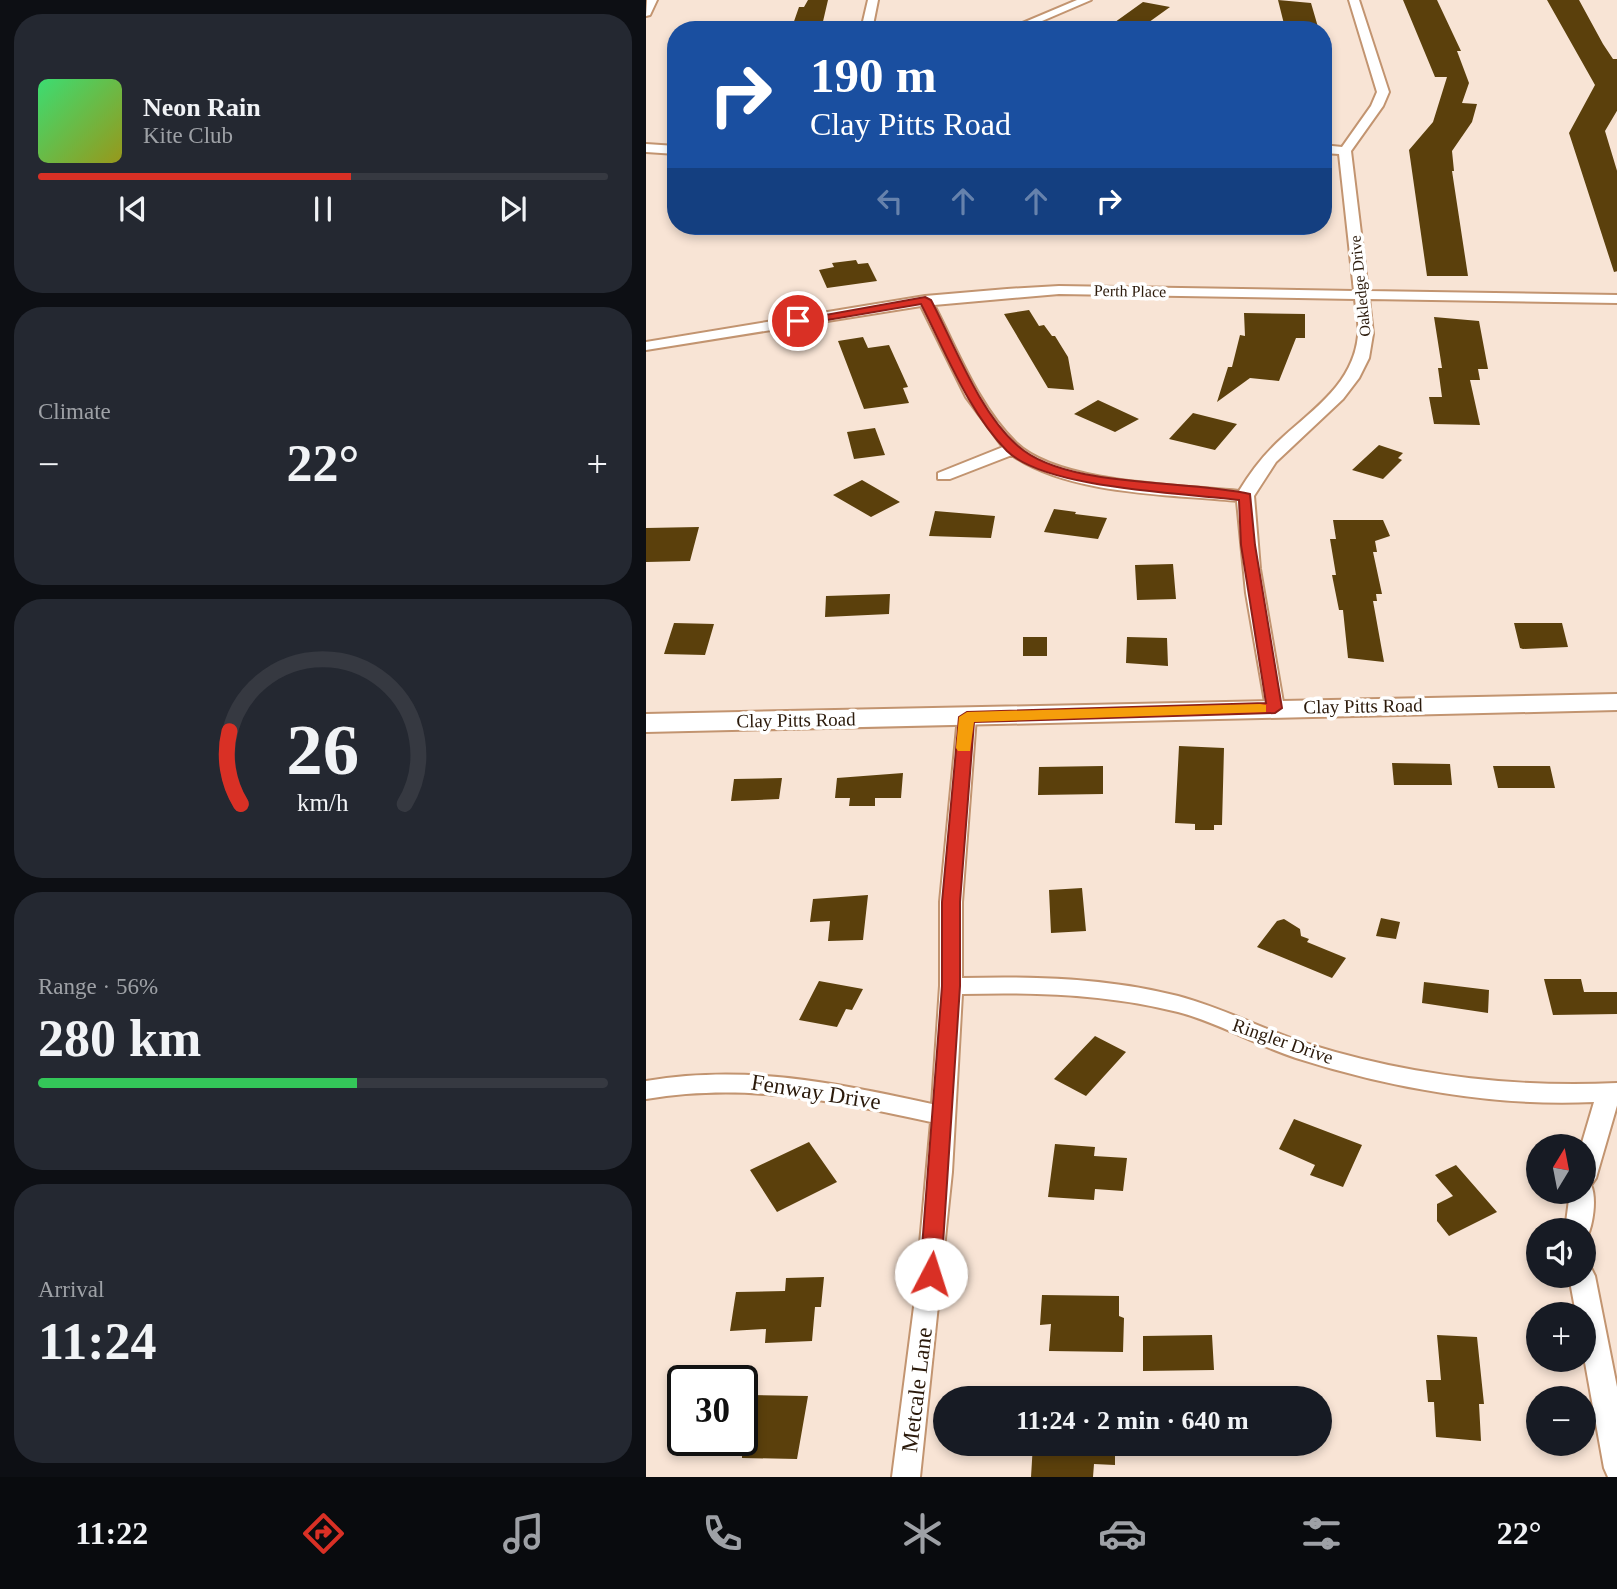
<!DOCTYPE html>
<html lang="en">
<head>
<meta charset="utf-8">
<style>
  body { margin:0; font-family:"Times New Roman",serif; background:#242831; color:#f1f3f6; height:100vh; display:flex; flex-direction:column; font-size:26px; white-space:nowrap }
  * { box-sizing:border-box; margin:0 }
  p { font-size:23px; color:#9ea1a6 }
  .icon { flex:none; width:38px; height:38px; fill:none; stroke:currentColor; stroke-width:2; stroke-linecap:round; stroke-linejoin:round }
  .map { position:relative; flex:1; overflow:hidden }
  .sheet { display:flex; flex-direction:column; gap:14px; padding:14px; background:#0d0f14; width:646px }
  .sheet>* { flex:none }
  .hud { position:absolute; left:21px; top:21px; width:665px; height:214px; border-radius:28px; box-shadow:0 4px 10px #0003; background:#1a4fa0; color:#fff; overflow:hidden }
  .needle { width:46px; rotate:10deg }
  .buttons { position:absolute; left:880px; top:1134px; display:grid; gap:14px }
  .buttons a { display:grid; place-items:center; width:70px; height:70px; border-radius:50%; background:#171b24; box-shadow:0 4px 10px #0003; font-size:35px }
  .speed { position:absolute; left:21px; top:1365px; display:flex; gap:14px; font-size:35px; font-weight:700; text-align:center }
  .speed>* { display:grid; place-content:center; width:91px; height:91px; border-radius:50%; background:#171b24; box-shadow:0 4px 10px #0003; line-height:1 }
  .speed .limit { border:4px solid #111; border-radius:10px; background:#fff; color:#111 }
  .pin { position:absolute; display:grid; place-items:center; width:60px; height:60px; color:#fff; margin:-30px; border:4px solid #fff; border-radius:50%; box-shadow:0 2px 7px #0007 }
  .me { position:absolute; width:77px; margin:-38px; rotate:5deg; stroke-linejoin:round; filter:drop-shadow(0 0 5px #0008) }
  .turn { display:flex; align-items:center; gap:24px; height:147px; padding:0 28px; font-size:32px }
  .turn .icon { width:91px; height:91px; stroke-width:2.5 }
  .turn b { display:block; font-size:49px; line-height:60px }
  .lanes { display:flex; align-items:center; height:66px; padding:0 28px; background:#0003; justify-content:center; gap:35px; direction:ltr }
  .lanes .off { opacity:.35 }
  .big { font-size:52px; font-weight:700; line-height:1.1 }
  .sheet .tile { flex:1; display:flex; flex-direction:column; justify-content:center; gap:10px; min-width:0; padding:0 24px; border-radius:28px; background:#242831 }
  .sheet .dial { align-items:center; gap:0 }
  .dial svg { height:182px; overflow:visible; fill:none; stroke:#363941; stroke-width:7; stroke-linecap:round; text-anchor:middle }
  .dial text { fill:#f1f3f6; stroke:none }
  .song { display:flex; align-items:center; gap:21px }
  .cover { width:84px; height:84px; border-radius:10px; background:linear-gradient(135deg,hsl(140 70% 55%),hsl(60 70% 35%)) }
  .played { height:7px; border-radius:4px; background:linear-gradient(90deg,#d93025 55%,#363941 55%) }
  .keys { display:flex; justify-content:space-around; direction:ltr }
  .heat { display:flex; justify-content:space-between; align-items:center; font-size:38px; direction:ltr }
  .charge { height:10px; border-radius:5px; background:linear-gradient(90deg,#34c759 56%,#363941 0) }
  .trip { position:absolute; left:287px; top:1386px; width:399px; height:70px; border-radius:35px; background:#171b24; box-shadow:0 4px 10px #0003; font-weight:700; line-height:70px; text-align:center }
  .tab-bar { display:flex; height:112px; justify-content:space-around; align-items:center; background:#090b0e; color:#9ea1a6 }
  .tab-bar .icon { width:49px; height:49px }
  .tab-bar .selected { color:#d93025 }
  .tab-bar b { font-size:32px; color:#f1f3f6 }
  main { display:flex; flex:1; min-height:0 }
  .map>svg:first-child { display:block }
  .building { fill:#5b400c }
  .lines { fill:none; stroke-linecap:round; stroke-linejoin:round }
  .street-casing { stroke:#c29470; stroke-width:4 }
  .secondary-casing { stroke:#c29470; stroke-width:4 }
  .street { fill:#fff; fill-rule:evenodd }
  .secondary { fill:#fff; fill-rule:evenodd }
  .route { fill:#d93025; stroke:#8d1f18; stroke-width:2 }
  .slow { fill:#f59e0b }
  .labels { text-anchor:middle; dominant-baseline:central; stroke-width:7; stroke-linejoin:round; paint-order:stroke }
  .far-street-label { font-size:16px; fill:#2b1a0b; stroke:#fff }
  .street-label { font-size:19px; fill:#2b1a0b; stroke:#fff }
  .near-street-label { font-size:23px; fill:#2b1a0b; stroke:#fff }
</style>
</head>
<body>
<main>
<section class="sheet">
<div class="tile">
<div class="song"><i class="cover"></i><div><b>Neon Rain</b><p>Kite Club</p></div></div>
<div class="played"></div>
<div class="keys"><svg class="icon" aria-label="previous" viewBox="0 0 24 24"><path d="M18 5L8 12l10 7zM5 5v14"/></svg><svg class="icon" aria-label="pause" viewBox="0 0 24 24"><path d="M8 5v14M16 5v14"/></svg><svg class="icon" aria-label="next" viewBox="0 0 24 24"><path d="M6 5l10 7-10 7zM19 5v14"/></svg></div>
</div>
<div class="tile"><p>Climate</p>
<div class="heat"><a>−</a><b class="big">22°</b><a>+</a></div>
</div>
<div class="tile dial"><svg viewBox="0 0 100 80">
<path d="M14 69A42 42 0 1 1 86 69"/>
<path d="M14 69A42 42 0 0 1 9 37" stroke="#d93025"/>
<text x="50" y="56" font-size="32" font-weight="700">26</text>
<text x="50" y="72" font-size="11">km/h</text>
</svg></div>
<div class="tile"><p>Range · 56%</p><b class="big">280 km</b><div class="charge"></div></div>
<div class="tile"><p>Arrival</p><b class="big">11:24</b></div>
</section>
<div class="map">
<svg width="972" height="1477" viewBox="0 0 972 1477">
  <rect width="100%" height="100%" fill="#f8e4d5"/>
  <path class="building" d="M162 0H182L175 30H145L153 7H158Z
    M632 0 665 3 672 27 639 28Z
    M757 0H791L815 51H811L823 83 816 103 831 104 826 122 806 151 808 171H806L822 276H781L763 150 787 122 801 77H789Z
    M901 0H933L957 44 967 59H972V109L959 131 972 174V271L968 272 923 133 949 85Z
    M497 2 524 7 492 30H458Z
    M210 260 212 264 222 263 231 281 181 288 173 270 188 267 186 263Z
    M383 310 393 326 398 325 406 336H409L422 357 428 390 402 388 358 314Z
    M598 313 659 314V338H650L633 381 604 378 571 402 582 367H586L594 335 599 336Z
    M788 317 833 321 842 369H832L834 380H824L834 425 788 424 783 397H796L792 368H796Z
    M217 337 222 348 243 345 262 387 257 388 263 403 218 409 192 341Z
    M452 400 493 419 469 432 428 414Z
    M547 413 591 424 569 450 523 439Z
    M229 428 239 455 208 459 201 432Z
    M733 445 757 453 752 458 756 460 737 479 706 470Z
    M216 480 254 502 225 517 187 495Z
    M408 509 430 512 429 514 461 518 452 539 398 532Z
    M289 511 349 516 345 538 283 536Z
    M687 520H737L744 536 729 541 731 552H727L736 594H730L731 601H727L738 662 702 658 697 610H693L686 575H690L684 539H690Z
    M53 527 44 561 0 562V528Z
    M527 564 530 599 491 600 489 565Z
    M244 594 243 614 179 617 180 596Z
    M28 623 68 624 59 655 18 654Z
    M868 623H916L922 647 877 649 874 648Z
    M377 637H401V656H377Z
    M481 637 521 638 522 666 480 663Z
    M533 746 578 748 576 825H568V830H549V824L529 823Z
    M746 763 804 764 806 785H748Z
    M457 766V794L392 795 393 767Z
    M847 766H904L909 788H852Z
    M257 773 255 798H229V806H203L204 798H189L191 778Z
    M136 778 133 799 85 801 88 779Z
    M436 888 440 931 405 933 403 890Z
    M222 895 217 940 182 941 184 921 164 922 167 899Z
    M735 918 754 922 750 939 730 936Z
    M638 919 654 929 655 936 663 939 661 942 700 958 686 978 611 947 631 921Z
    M898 979H935L938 992H972V1014L907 1015Z
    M173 981 217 989 206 1010 200 1009 191 1027 153 1020Z
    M778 982 843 990 842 1013 776 1003Z
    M449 1036 480 1052 440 1096 408 1079Z
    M648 1119 716 1145 697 1187 664 1175 669 1165 633 1149Z
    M163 1142 191 1182 131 1212 104 1170Z
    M409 1144 449 1147 448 1156 481 1158 477 1191 449 1189 448 1200 402 1197Z
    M810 1165 851 1212 803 1236 791 1221V1204L807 1196 789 1175Z
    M178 1277 175 1307H169L166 1341 119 1343 120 1329 84 1331 90 1292 139 1291 140 1278Z
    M396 1295 473 1296V1316L478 1318 477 1352 403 1351 405 1324 394 1325Z
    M566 1335 568 1370 497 1371V1336Z
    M791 1335 831 1337 838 1404H833L835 1441 790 1437 788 1402H782L780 1380H795Z
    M105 1395 162 1396 151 1459 96 1458V1423H99Z
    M387 1444H469V1465L448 1464 447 1477H385Z"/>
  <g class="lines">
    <defs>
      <path id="street" d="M1 0H11L4 15 0 16Z
        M222 0H232L226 30H215Z
        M431 0H445L375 30H360Z
        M703 0H713L743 92 737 106 705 151 722 291 972 295V303L723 299 727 334 723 358 713 378 697 399 630 462 608 496 614 569 638 708 636 712 629 714 620 708 600 593 591 501C522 494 424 495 366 455L304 479H292V473L357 447 320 397 275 306 0 350V342L279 296 361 289 413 286 708 291 693 154 677 153V145L696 147 725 106 731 92ZM413 294 709 299C710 311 714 325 712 336 707 383 669 408 637 437 620 452 605 471 593 491 535 485 413 484 370 443 332 406 312 351 288 305Z
        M0 144 30 146V154L0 152Z
        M321 711 330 717 316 902V978C388 976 462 978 532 996 577 1008 618 1030 662 1044 761 1075 867 1088 972 1083V1102L950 1178 945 1185C951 1198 947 1225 941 1237L938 1238V1230H919L924 1192H938V1146H935L948 1102C849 1107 744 1088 650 1058 610 1045 573 1023 532 1012 461 994 388 992 316 994L306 1172 274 1477H246L269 1299 285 1122C187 1101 101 1082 0 1099V1081C101 1064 188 1083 286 1104L294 986V902L312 717Z
        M938 1266 945 1268 949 1276 972 1392V1477H962L958 1468 938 1357V1314H930L923 1276H938Z"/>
      <path id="secondary" d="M972 694V710L0 732V714Z"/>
    </defs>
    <use href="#street" class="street-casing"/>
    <use href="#secondary" class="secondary-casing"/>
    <use href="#street" class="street"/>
    <use href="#secondary" class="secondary"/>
  </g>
  <path class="route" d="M279 297 285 300C309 346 333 412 372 446 420 489 541 479 604 494L609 545 636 708 629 713 328 722 314 902V986L295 1274 292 1280 285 1282 277 1280 274 1274 296 986V902L313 717 321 712 620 703 595 545 593 500C537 493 400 489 361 451 322 411 300 353 275 304L152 325 146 321Z"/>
  <path class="slow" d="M614 704 620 705V712L328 722 324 751H312L310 748 313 717 321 712Z"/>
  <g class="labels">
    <g class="far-street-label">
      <text transform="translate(714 286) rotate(-96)">Oakledge Drive</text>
      <text transform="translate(484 291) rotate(1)">Perth Place</text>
    </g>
    <g class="street-label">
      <text transform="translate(717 706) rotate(-1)">Clay Pitts Road</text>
      <text transform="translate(150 720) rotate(-1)">Clay Pitts Road</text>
      <text transform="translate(637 1041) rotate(19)">Ringler Drive</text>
    </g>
    <g class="near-street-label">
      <text transform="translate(170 1092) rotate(9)">Fenway Drive</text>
      <text transform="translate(271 1390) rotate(-83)">Metcale Lane</text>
    </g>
  </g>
</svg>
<div class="buttons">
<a><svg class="needle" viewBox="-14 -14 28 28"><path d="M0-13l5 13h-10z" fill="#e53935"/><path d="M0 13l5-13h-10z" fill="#9ea1a6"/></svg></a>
<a><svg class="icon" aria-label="sound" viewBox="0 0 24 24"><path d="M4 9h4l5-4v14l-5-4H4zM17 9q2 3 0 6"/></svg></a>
<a>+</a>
<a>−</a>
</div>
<div class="speed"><div class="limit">30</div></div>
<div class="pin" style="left:152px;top:321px;background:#d93025"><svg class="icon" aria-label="arrive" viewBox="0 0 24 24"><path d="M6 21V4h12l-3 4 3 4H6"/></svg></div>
<svg class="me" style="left:285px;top:1274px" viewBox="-20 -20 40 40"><circle r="19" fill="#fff"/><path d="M0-13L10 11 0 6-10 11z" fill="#d93025"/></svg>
<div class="trip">11:24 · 2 min · 640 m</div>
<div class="hud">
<div class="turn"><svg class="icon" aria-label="right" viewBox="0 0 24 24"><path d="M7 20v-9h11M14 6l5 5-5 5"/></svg><div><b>190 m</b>Clay Pitts Road</div></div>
<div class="lanes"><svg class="icon off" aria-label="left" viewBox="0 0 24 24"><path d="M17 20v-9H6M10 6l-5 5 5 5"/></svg><svg class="icon off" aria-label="ahead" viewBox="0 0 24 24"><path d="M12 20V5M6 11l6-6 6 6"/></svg><svg class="icon off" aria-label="ahead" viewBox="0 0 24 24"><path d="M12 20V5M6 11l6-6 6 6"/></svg><svg class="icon" aria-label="right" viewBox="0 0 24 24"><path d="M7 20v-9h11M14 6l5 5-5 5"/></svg></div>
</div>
</div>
</main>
<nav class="tab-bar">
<b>11:22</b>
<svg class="icon selected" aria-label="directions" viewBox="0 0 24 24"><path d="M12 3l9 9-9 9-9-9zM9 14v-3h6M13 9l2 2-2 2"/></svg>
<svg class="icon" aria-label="music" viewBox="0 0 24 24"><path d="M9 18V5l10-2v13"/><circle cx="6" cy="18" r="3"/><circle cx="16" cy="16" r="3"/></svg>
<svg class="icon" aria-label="phone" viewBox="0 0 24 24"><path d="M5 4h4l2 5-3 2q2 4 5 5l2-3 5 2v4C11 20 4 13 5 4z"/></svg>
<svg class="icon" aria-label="climate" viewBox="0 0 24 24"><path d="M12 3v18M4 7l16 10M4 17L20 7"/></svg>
<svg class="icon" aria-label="car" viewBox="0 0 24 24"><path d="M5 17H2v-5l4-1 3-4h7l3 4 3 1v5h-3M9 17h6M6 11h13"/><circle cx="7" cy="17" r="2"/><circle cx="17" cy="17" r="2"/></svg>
<svg class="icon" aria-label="filters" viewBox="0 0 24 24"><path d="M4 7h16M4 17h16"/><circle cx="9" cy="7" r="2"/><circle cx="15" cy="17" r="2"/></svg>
<b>22°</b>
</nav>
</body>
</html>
